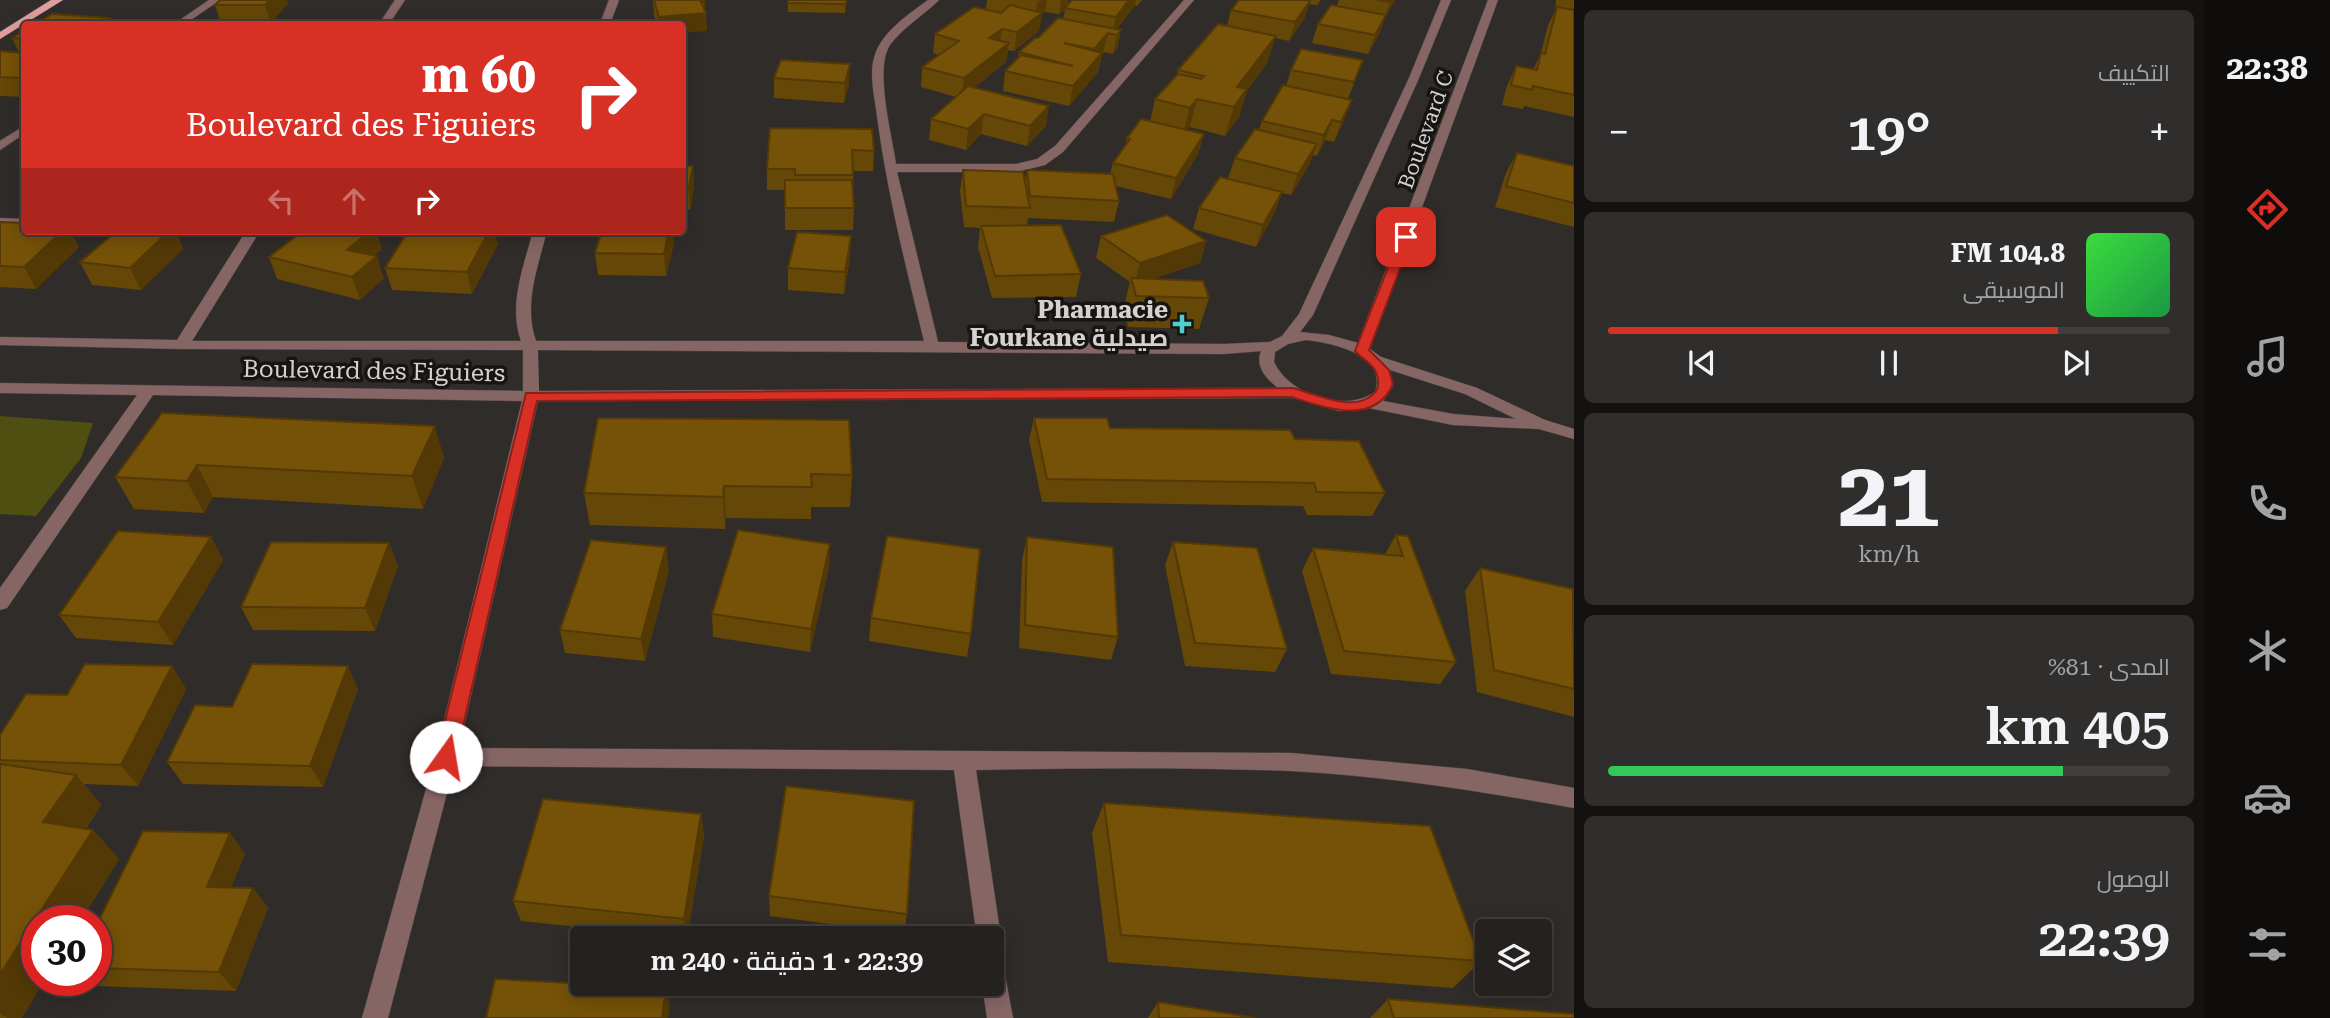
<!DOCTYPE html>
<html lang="ar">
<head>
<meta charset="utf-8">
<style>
  body { margin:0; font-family:"Roboto Serif",Cairo,serif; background:#302e2c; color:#f1f3f6; direction:rtl; height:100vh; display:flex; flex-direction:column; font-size:26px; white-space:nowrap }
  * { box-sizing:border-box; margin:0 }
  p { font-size:23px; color:#a3a3a4 }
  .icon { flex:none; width:38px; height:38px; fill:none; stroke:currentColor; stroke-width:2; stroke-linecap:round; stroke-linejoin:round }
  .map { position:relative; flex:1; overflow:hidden; direction:ltr }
  .side { display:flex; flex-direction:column; gap:10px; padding:10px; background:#141211; width:630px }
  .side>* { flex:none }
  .guide { position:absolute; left:21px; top:21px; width:665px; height:214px; border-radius:7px; box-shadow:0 4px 18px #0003,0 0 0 2px #413e3d; direction:rtl; background:#d93025; color:#fff; overflow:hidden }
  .fabs { position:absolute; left:1475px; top:919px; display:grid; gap:14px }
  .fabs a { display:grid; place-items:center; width:77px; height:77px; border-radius:7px; background:#24211f; box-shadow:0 4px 18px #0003,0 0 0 2px #413e3d; font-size:35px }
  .speed { position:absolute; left:21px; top:905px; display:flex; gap:14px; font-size:35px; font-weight:700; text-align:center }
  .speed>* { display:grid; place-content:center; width:91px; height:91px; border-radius:50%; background:#24211f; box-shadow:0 4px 18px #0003,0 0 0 2px #413e3d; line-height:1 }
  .speed .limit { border:10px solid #d22; background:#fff; color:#111 }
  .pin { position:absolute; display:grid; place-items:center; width:60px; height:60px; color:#fff; margin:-30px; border-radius:14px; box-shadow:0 4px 10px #0006 }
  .me { position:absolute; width:77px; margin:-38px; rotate:13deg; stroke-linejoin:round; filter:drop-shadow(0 0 5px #0008) }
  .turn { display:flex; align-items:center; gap:24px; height:147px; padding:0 35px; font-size:32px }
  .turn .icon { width:91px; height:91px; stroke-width:2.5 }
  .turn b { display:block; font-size:49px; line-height:60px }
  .lanes { display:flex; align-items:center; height:66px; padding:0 35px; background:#0003; justify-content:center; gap:35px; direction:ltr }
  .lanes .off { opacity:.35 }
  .big { font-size:52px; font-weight:600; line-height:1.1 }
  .side .tile { flex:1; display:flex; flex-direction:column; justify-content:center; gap:10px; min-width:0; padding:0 24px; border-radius:10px; background:#302e2c }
  .side .dial { align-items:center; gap:0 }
  .dial b { font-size:91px; line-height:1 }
  .song { display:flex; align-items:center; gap:21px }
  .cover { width:84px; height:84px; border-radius:10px; background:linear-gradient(135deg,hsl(120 70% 55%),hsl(140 70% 35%)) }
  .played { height:7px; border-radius:4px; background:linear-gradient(90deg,#d93025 80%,#413e3d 80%) }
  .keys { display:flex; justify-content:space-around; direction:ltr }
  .heat { display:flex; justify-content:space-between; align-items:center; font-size:38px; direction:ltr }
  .charge { height:10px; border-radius:5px; background:linear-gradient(90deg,#34c759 81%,#413e3d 0) }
  .trip { position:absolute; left:570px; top:926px; width:434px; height:70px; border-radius:7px; background:#24211f; box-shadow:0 4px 18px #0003,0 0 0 2px #413e3d; font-weight:600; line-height:70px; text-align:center; direction:rtl }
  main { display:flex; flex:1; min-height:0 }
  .menu { display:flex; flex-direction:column; width:126px; justify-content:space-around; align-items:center; background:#0e0d0c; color:#a3a3a4 }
  .menu .icon { width:49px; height:49px }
  .menu .on { color:#d93025 }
  .menu b { font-size:32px; color:#f1f3f6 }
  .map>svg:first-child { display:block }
  .green { fill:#504f12 }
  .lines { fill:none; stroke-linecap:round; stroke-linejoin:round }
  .minor-casing { stroke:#4e4a47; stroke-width:1 }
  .major-casing { stroke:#4e4a47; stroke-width:1 }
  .minor { fill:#866665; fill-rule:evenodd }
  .major { fill:#e09e9d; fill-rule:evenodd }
  .wall { fill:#654707 }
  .shaded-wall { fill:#533906 }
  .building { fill:#765208; stroke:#533906; stroke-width:2 }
  .route { fill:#d93025; stroke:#8d1f18; stroke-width:2 }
  .poi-dot { fill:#52cdce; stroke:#171513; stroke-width:2.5 }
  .labels { text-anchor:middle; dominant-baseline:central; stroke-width:7; stroke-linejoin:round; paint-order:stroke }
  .far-street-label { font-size:21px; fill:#d4d1cf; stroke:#171513 }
  .poi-label { font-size:24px; font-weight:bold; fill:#d4d1cf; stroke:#171513; text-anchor:end }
  .street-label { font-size:24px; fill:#d4d1cf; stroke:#171513 }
</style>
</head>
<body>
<main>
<nav class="menu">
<b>22:38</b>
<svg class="icon on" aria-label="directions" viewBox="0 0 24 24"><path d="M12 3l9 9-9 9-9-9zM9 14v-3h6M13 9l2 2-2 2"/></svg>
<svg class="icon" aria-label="music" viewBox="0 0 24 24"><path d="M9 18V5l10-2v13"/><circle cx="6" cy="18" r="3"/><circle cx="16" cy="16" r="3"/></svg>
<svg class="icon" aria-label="phone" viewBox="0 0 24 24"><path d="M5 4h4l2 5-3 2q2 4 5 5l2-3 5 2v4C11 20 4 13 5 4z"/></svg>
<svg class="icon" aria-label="climate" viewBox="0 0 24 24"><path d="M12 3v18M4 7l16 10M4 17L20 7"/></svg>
<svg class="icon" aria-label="car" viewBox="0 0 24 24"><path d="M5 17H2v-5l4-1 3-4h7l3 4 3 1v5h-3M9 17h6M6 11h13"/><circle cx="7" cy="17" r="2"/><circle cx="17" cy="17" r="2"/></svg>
<svg class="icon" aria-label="filters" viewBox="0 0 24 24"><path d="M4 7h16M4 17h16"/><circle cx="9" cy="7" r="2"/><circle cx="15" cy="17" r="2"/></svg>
</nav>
<section class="side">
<div class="tile"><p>التكييف</p>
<div class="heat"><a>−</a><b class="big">19°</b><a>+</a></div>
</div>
<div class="tile">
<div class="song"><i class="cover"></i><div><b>104.8 FM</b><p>الموسيقى</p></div></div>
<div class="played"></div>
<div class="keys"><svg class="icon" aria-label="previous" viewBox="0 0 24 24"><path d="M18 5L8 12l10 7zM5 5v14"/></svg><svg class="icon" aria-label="pause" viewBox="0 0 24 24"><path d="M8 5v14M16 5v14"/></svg><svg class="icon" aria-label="next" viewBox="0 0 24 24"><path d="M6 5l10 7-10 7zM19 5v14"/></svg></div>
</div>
<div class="tile dial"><b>21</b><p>km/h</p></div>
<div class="tile"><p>المدى · 81%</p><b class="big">405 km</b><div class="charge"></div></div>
<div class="tile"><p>الوصول</p><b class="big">22:39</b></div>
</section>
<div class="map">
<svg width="1574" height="1018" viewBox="0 0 1574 1018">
  <rect width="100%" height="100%" fill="#302c29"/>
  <path class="green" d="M0 416 93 423 81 458 36 516 0 514Z"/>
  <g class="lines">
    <defs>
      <path id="minor" d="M209 0H220L185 24H174Z
        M395 0H405L389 24H379Z
        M609 0H619L610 24H600Z
        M928 0H939C923 16 904 26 890 45 874 68 892 136 896 164H1016L1037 159 1055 146 1184 0H1194L1063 152 1045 165 1016 172H897L938 342 1224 344 1270 342 1282 336 1299 314 1409 78 1441 0H1451L1419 78 1313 315 1300 332 1329 335 1358 343 1488 0H1498L1370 349 1381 357 1477 388 1545 420 1574 429V439L1539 429 1453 425 1369 408 1339 411 1294 398 538 401 459 748 1291 753 1467 769 1574 788V808C1480 791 1385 776 1290 771 1185 767 1080 768 976 770L1001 938 998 946 992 949V938H977L954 770 454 766 388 1018H362L435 757 522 401 153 395 7 608 0 610V588L137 395 0 393V383L523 391V350L182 349 0 345V337L177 340 246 231H260L192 341H521C508 305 524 266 533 231H547C538 266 523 305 536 341H924C906 267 887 192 877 116 875 98 869 76 874 58 880 33 909 14 928 0ZM1306 340C1332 343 1388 354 1375 392 1345 413 1290 396 1274 362L1275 352 1288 344ZM538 350 1224 354 1261 351C1255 366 1266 379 1278 388L539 391ZM1390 370 1465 394 1516 419 1453 414 1383 401 1393 386Z
        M24 126V134L0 150V141Z
        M0 218 24 219V227L0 226Z
        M992 951 1001 954 1013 1018H987L982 984H992Z"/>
      <path id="major" d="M51 0H63L0 39V32Z"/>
    </defs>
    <use href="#minor" class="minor-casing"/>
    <use href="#major" class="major-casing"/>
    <use href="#minor" class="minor"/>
    <use href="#major" class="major"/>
  </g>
  <path class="wall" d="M653 0H704L707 31 682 24H657L654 15Z
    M788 0H846L845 13 788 12Z
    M987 0H1068V5L1072 0H1142L1137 6 1135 5 1117 29 1121 30 1117 49 1113 54 1104 52 1102 54 1098 72 1069 106 1003 91 1005 71 1018 58 1019 52 1063 19 1065 9 1059 14 1045 12 1042 14 1039 31 1014 51 1008 50 1006 62 974 88 1046 126 1027 146 981 134 966 150 929 140 931 119 956 97 921 87 922 67 939 55 933 53 935 34 986 9Z
    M1239 0H1321L1317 5 1309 4 1304 19 1289 41 1275 38 1267 63 1247 91 1239 117 1225 136 1190 127 1187 130 1204 134 1198 154 1171 199 1116 186 1119 201 1114 222 1028 218 1027 225 1081 274 1076 297 992 298 978 247 980 228 964 227 960 191 963 170 1025 181 1027 170 1110 174 1113 163 1126 144 1127 138 1150 122 1155 99 1177 75 1178 70 1227 26 1231 10Z
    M1339 0H1395L1386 15 1379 34 1368 54 1312 43 1318 24 1337 6Z
    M1556 0H1574V117L1524 106 1523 109 1502 105 1507 86 1516 66 1533 70 1541 53 1548 25 1555 11Z
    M288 3 271 24 221 23 215 5Z
    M24 30V97L0 96V51L19 52 12 38Z
    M781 60 849 84 844 103 774 98V78Z
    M1363 60 1348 99 1352 100 1344 120 1334 142 1325 140 1317 156 1313 155 1309 165 1291 195 1282 193 1274 214 1256 247 1193 229 1199 208 1228 178 1235 158 1259 130 1262 121 1286 86 1291 70Z
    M770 128 874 151 873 171H853L854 208 853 230H785V190H767V169Z
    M1517 153 1574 166V227L1495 207 1506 173Z
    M682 166H693L694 187 690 210 682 209Z
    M0 222 24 231H70L79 247 36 289 0 287Z
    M117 231H176L183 249 141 290 92 285 80 262Z
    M303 231H376L382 249 374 256 384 278 360 300 277 279 269 257Z
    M1101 236 1206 241 1200 263 1152 279 1209 298 1199 329 1128 327 1123 309 1130 282 1096 258Z
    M674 243 666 276 598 275 595 253Z
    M498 244 472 294 392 290 385 268Z
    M850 258 844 294 788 290V268Z
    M162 413 444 458 423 509 213 497 204 513 134 509 115 477Z
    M598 418 852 475 850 507H811V519L726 518 725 529 590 525 584 493Z
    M1034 418 1110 428 1295 439 1385 493 1372 516 1307 515 1303 506 1042 502 1029 440Z
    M1396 535 1456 662 1440 684 1331 674 1302 571 1313 548 1385 554Z
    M211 537 223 560 173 645 76 638 59 615Z
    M1027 537 1118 637 1111 660 1019 648 1022 560Z
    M1173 542 1287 649 1275 672 1185 666 1165 565Z
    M389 543 398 566 375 631 253 630 241 607Z
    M830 544 829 567 810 652 713 637 712 614Z
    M1480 568 1574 593V717L1477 692 1465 591Z
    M669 570 645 661 565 653 560 630Z
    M871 618 971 634 967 657 869 641Z
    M172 666 186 689 138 786 84 784 101 805 86 829 93 830 119 859 81 920H37L22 1018H0V735L67 695Z
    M358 689 323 787 183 784 167 762 232 707Z
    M1104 803 1481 961 1453 988 1108 962 1092 833Z
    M701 814 704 836 687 938 521 921 513 901Z
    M230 833 245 854 231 887 253 888 268 908 236 991 97 986 91 980H96V926Z
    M769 896 907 914 904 934 770 916Z
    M1388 999 1574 1018H1370Z
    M1158 1002 1256 1018H1148Z"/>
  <path class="shaded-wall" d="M269 0H287L288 3 271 24 265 5Z
    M1040 0H1047L1045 12 1042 14 1039 31 1014 51 1017 32 1035 18 1037 2Z
    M1061 0H1068L1067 6 1059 14Z
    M1129 0H1136L1135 6 1113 34H1112L1116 17Z
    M1391 0H1395L1383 21 1390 2Z
    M1310 1 1304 19 1289 41 1295 22Z
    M706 13 707 31 682 33V24H660L659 17Z
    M1386 15 1379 34 1368 54 1375 35Z
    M110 18 113 24H99Z
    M1002 29 999 48 989 38Z
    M1121 30 1117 49 1113 54 1117 35Z
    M1108 33 1098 72 1069 106 1073 86 1090 67 1094 49Z
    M1276 36 1267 63 1247 91 1239 117 1225 136 1234 107 1237 87Z
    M1009 43 1006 62 961 98 964 78Z
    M850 64 849 84 844 103 845 83Z
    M24 75V87L20 78Z
    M1197 99 1190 127 1182 136 1190 108Z
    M1352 100 1344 120 1334 142 1341 122Z
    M1049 106 1046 126 1027 146 1030 126Z
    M984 114 981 134 966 150 968 129Z
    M1332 120 1325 140 1317 156 1324 135Z
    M1204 134 1198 154 1171 199 1176 178Z
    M1317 144 1309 165 1291 195 1298 174Z
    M693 166 694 187 690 210 689 188Z
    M1282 192 1274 214 1256 247 1263 225Z
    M62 231H70L79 247 36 289 24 267Z
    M169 231H176L183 249 141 290 130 268Z
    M370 231H376L382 249 354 272 347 250Z
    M489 231H495L498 244 472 294 467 272Z
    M669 231H673L674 243 666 276 664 254Z
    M851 236 850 258 844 294 845 272Z
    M1206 241 1200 263 1134 285 1140 263Z
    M377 256 384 278 360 300 352 277Z
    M435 426 444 458 423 509 412 476Z
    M197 465 213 497 204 513 187 481Z
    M724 486 726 518 725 529 723 497Z
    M211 537 223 560 173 645 158 622Z
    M389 543 398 566 375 631 365 608Z
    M830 544 829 567 810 652 811 629Z
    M666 547 669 570 645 661 641 639Z
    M172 666 186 689 138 786 121 765Z
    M348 666 358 689 323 787 310 766Z
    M76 775 101 805 71 851 43 822Z
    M701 814 704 836 687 938 684 919Z
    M93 830 119 859 81 920H37V980H45L22 1018H7L0 1013V974Z
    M230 833 245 854 223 907 207 887Z
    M253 888 268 908 236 991 219 972Z
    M666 988 670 1006 668 1018H662Z"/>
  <path class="building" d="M220 0H269L265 5H215Z
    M654 0H704L705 2H701L706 13 659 17Z
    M788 0H846V4L788 3Z
    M1072 0H1129L1116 17 1065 8Z
    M1239 0H1306L1310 1 1295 22 1231 10Z
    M1377 0H1391L1390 2Z
    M1010 5 1042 13 1017 32 1002 29 989 38 1009 43 964 78 922 67 959 41 935 34 974 7 1001 13Z
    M1331 5 1386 15 1375 35 1318 24Z
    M1557 7 1574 10V95L1533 86 1532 90 1511 85 1516 66 1537 70 1541 53 1545 54Z
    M52 14 110 18 99 24H34Z
    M1058 18 1121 30 1117 35 1108 33 1094 49 1064 43 1102 53 1073 86 1005 71 1021 55 1073 66 1019 52 1035 38H1038Z
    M207 22 253 24H205Z
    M1218 24 1276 36 1237 87 1247 89 1234 107 1197 99 1190 108 1155 99 1178 74 1201 79 1204 76 1178 70Z
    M24 30V39L12 38Z
    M1301 49 1363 60 1354 82 1291 70Z
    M0 51 24 53V75L20 78 0 77Z
    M781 60 850 64 845 83 774 78Z
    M1283 85 1352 100 1341 122 1332 120 1324 135 1262 121Z
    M968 86 1049 106 1030 126 984 114 968 129 931 119Z
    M1141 119 1204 134 1176 178 1113 163 1130 139 1127 138Z
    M770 128 872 129 874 151 852 150 853 175H795V169H767Z
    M1255 129 1317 144 1298 174 1235 158Z
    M1517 153 1574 166V203L1506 186Z
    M682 166H693L689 188H682Z
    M963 170 1023 172 1030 208 966 206Z
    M1027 170 1113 174 1119 201 1030 196Z
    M1220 177 1282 192 1263 225 1199 208Z
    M785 180H852L854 208H785Z
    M1167 215 1206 241 1140 263 1101 236Z
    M0 222 24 223V231H62L24 267 0 266Z
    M1061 225 1081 274 995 276 981 226Z
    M117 231H169L130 268 80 262Z
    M303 231H370L347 250 377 256 352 277 269 257Z
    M408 231H489L467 272 385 268Z
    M602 231H669L664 254 595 253Z
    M797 232 851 236 845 272 788 268Z
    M1131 278 1203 281 1209 298 1136 296Z
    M162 413 435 426 412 476 197 465 187 481 115 477Z
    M598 418 849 420 852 475 811 474 812 487 724 486 723 497 584 493Z
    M1034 418H1107L1110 428 1290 430 1295 439 1359 441 1385 493 1317 492 1314 483 1047 479Z
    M738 530 830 544 811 629 712 614Z
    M118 531 211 537 158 622 59 615Z
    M1396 535 1408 536 1456 662 1344 651 1313 548 1403 556Z
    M887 536 980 549 971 634 871 618Z
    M1027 537 1113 547 1118 637 1025 625Z
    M591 540 666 547 641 639 560 630Z
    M271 542 389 543 365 608 241 607Z
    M1173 542 1257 548 1287 649 1195 643Z
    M1480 568 1573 589 1574 689 1494 670Z
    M85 664 172 666 121 765 0 760V735L26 694 67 695Z
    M252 664 348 666 310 766 167 762 195 705 232 707Z
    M0 764 76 775 43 822 93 830 0 974Z
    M786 786 914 801 907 914 769 896Z
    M543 799 701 814 684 919 513 901Z
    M1104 803 1430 826 1481 961 1121 935Z
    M143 831 230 833 207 887 253 888 219 972 96 968V926Z
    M495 979 666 988 662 1018H486Z
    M1388 999 1574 1014V1018H1394Z
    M1158 1002 1256 1018H1159Z"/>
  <path class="route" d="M1406 233 1412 237 1369 350 1389 370 1393 384C1375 426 1325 408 1292 397L537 401 456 757 453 763 446 765 439 763 436 757 526 393 1293 388C1315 394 1358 415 1376 391 1380 385 1378 376 1375 370 1370 362 1361 358 1355 351L1400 237Z"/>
  <path class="poi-dot" d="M1178.5 313.5h7v7h7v7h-7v7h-7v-7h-7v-7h7z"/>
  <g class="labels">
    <g class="far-street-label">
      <text transform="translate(1426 130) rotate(-70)">Boulevard C</text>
    </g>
    <g class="poi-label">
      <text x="1168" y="310">Pharmacie<tspan x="1168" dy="28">Fourkane صيدلية</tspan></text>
    </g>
    <g class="street-label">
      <text transform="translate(374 371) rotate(1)">Boulevard des Figuiers</text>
    </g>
  </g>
</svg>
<div class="fabs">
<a><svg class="icon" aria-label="layers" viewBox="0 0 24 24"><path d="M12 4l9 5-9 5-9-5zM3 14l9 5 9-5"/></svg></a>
</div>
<div class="speed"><div class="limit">30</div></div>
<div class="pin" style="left:1406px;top:237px;background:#d93025"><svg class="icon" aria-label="arrive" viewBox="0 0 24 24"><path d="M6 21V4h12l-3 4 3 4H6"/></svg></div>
<svg class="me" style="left:446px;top:757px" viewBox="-20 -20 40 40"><circle r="19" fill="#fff"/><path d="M0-13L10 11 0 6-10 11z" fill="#d93025"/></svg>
<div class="trip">22:39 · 1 دقيقة · 240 m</div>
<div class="guide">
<div class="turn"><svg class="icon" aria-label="right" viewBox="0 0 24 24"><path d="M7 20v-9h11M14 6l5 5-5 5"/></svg><div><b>60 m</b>Boulevard des Figuiers</div></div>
<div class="lanes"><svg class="icon off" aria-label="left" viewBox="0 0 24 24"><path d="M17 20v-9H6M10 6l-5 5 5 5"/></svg><svg class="icon off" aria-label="ahead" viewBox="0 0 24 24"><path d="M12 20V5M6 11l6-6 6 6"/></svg><svg class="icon" aria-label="right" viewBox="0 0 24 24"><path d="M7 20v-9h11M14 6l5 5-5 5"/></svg></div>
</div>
</div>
</main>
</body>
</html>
